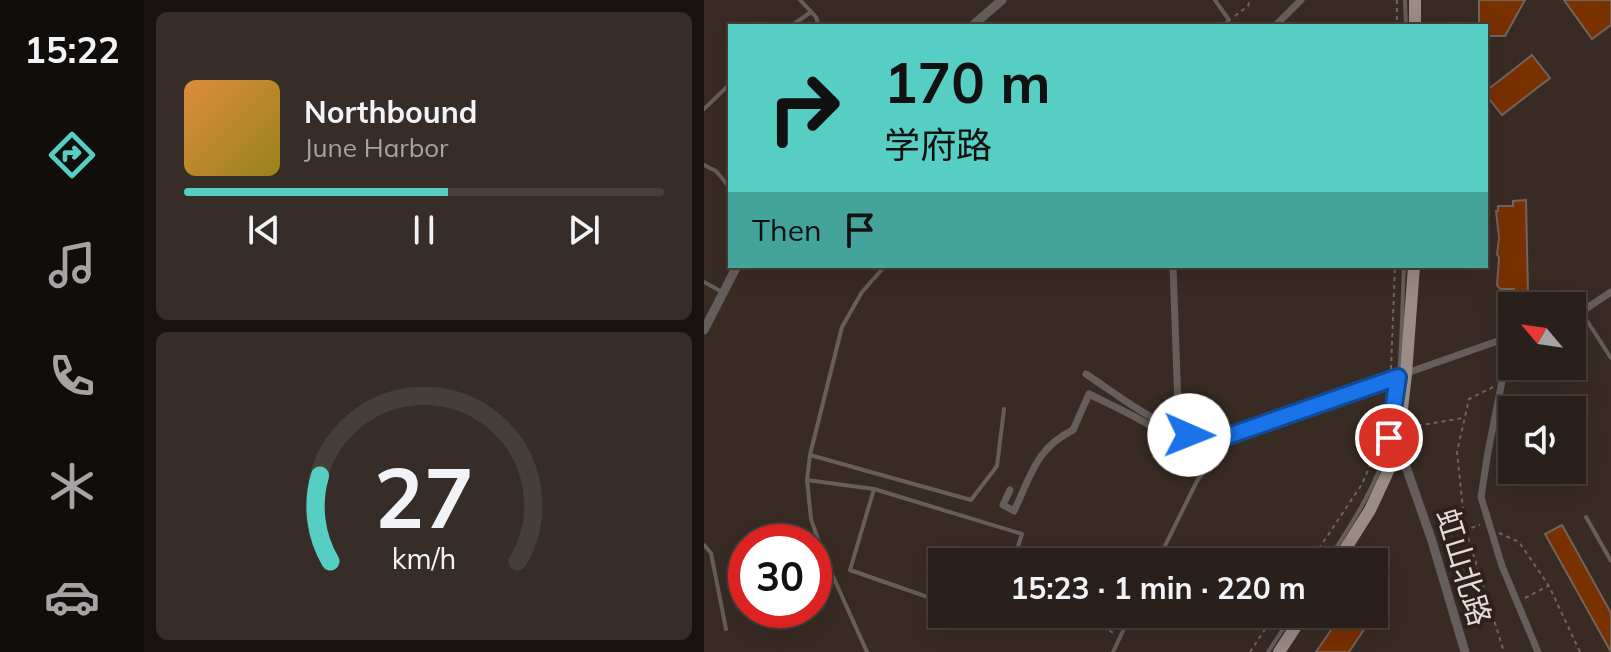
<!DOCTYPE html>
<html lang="en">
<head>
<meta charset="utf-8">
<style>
  body { margin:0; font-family:Mulish,"Noto Sans SC",sans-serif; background:#362d28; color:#f1f3f6; height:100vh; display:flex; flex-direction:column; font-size:30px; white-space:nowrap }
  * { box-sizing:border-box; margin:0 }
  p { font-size:26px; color:#a5a3a3 }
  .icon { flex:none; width:44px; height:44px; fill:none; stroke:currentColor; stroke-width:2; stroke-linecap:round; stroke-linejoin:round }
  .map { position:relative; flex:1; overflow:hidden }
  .sheet { display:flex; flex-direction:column; gap:12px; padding:12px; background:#17120f; width:560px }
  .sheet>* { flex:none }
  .hud { position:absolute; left:24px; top:24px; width:760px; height:244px; border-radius:0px; box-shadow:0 8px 32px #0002,0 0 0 2px #463e3a; background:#56cec3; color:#111; overflow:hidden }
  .needle { width:52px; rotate:299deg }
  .fabs { position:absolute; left:794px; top:292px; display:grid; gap:16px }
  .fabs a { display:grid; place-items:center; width:88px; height:88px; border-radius:0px; background:#2a201b; box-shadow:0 8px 32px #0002,0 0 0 2px #463e3a; font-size:40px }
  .speed { position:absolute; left:24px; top:524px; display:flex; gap:16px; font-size:40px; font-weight:700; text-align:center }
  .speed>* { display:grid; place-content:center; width:104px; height:104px; border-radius:50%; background:#2a201b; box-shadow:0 8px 32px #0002,0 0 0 2px #463e3a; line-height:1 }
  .speed .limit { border:12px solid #d22; background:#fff; color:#111 }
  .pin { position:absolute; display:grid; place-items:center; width:68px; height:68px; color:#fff; margin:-34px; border:4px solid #fff; border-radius:50%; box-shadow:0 2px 8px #0007 }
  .me { position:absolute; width:88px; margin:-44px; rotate:91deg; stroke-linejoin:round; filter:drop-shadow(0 0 6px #0008) }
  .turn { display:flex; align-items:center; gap:28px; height:168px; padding:0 24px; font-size:36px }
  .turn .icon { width:104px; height:104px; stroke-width:2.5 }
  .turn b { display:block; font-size:56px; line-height:68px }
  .then { display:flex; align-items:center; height:76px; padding:0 24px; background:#0003; gap:16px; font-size:30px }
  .sheet .tile { flex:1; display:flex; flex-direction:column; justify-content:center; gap:12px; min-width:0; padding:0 28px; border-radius:12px; background:#362d28 }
  .sheet .dial { align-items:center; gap:0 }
  .dial svg { height:208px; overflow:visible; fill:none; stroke:#463e3a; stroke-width:7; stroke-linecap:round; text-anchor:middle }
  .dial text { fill:#f1f3f6; stroke:none }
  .song { display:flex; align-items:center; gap:24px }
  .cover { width:96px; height:96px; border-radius:12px; background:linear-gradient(135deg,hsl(30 70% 55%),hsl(50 70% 35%)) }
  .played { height:8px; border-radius:4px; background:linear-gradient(90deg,#56cec3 55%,#463e3a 55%) }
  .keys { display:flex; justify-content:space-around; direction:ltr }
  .trip { position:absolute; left:224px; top:548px; width:460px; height:80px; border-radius:0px; background:#2a201b; box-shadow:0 8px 32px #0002,0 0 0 2px #463e3a; font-weight:700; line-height:80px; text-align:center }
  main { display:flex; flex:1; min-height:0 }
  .dock { display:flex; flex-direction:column; width:144px; justify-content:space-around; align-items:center; background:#110d0b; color:#a5a3a3 }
  .dock .icon { width:56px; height:56px }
  .dock .selected { color:#56cec3 }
  .dock b { font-size:36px; color:#f1f3f6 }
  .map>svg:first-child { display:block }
  .building { fill:#793100; stroke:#72635b; stroke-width:2 }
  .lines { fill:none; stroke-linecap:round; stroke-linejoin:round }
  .path { stroke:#70645e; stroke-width:2; stroke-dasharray:4 4; stroke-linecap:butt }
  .service { stroke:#655e5b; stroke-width:4 }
  .minor { stroke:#655e5b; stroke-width:7 }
  .tertiary { stroke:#655e5b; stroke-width:9 }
  .primary { stroke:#9a8c86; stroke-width:12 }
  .route-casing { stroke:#114b97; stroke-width:20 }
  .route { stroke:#1a73e8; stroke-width:14 }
  .labels { text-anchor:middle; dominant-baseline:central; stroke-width:8; stroke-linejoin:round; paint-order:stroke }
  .street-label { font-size:30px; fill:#e5dcd8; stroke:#2e211b }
</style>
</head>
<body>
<main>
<nav class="dock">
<b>15:22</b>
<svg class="icon selected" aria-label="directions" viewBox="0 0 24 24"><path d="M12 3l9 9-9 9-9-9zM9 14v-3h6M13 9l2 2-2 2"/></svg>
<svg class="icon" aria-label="music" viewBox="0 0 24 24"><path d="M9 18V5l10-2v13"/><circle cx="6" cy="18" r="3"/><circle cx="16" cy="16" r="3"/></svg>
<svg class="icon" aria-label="phone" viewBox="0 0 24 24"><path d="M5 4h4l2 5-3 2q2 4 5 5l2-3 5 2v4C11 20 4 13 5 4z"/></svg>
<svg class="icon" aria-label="climate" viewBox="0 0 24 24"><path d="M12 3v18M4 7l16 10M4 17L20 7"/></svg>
<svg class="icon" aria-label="car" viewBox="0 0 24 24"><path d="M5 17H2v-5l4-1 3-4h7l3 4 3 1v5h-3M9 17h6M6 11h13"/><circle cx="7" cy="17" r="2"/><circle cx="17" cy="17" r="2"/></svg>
</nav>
<section class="sheet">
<div class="tile">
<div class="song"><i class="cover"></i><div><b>Northbound</b><p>June Harbor</p></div></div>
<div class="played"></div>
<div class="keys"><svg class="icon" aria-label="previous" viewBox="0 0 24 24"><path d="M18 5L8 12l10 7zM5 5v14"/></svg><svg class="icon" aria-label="pause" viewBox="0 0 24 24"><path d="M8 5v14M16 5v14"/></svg><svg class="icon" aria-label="next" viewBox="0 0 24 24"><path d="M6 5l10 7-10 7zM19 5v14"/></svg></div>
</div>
<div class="tile dial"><svg viewBox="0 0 100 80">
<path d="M14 69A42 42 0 1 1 86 69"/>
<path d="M14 69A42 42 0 0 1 10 36" stroke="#56cec3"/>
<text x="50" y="56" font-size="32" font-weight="700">27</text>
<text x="50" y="72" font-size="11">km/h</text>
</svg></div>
</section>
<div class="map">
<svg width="907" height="652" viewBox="0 0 907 652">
  <rect width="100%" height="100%" fill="#382b24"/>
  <path class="building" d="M775 0H821L801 36H782V26H775Z
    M860 0H907V25L888 39Z
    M828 55 846 78 798 115 782 95V91Z
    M822 200 824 294H810V289H796L793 285 795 258 793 254 795 238 792 211H794V206H809V201Z
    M858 525 907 613V652L841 534Z
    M638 614H653L665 622 645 652H612Z"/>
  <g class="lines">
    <path class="path" d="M693 0V26
      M531 16 544 6 546 0
      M687 369 691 266
      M789 387 765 399 753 452 761 528 800 652
      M706 427 759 418
      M795 533 815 542 845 586 876 652
      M737 538 776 525
      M606 562 658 484 679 436 685 387
      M821 598 844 586
      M378 614 411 634
      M546 652 571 614"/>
    <path class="service" d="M96 0 112 17 115 26
      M511 0 525 20 520 26
      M701 0 702 26
      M87 26 107 12
      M0 109 26 84
      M0 165 12 171 26 188
      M0 282 18 292
      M878 313 907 358
      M106 455 267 500 293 466 300 409
      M103 480 170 489 318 534 309 562
      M170 489 146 570 238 602
      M882 517 907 561
      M0 545 7 553 22 629
      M453 562 493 481 521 442
      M623 562C644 529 666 497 679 460 699 405 697 325 700 266
      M274 614 285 618 286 614
      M163 652 119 554 107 519 103 480 106 455 138 327 158 292 181 266
      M409 652 427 614
      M564 652 589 614"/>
    <path class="minor" d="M571 26 597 0
      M469 266 474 406 472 430
      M868 318 907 292
      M797 338 802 361 784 452 777 497 798 566 834 652
      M382 374C427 404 468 441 524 436L808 336
      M306 490 299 505 310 511C327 476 332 448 369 430L385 394C411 407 439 419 462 436 472 444 477 457 492 457 504 457 515 444 523 437"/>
    <path class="tertiary" d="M268 26 298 0
      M0 330 33 266
      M693 452 700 461 728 541 761 652"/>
    <path class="primary" d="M711 0V26
      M633 562 666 510 693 452 702 374 710 266
      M575 652 600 614"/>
  </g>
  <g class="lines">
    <defs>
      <path id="route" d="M485 435 524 436 694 377 685 438"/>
    </defs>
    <use href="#route" class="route-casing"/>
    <use href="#route" class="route"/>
  </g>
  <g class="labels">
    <g class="street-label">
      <text transform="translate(760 567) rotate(73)">虹山北路</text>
    </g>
  </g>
</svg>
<div class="fabs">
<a><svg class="needle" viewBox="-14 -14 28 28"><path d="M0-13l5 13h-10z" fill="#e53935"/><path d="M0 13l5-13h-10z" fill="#a5a3a3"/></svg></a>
<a><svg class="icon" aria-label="sound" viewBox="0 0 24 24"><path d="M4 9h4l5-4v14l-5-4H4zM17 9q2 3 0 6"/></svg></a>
</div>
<div class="speed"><div class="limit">30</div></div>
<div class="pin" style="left:685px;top:438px;background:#d93025"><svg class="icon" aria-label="arrive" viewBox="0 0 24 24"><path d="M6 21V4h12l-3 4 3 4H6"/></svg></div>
<svg class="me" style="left:485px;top:435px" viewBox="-20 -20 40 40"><circle r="19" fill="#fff"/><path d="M0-13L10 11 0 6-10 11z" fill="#1a73e8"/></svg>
<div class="trip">15:23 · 1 min · 220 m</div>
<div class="hud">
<div class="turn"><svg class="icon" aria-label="right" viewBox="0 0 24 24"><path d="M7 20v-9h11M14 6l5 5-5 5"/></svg><div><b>170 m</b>学府路</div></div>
<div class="then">Then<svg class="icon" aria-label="arrive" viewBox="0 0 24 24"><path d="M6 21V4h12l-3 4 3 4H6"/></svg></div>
</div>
</div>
</main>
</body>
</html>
